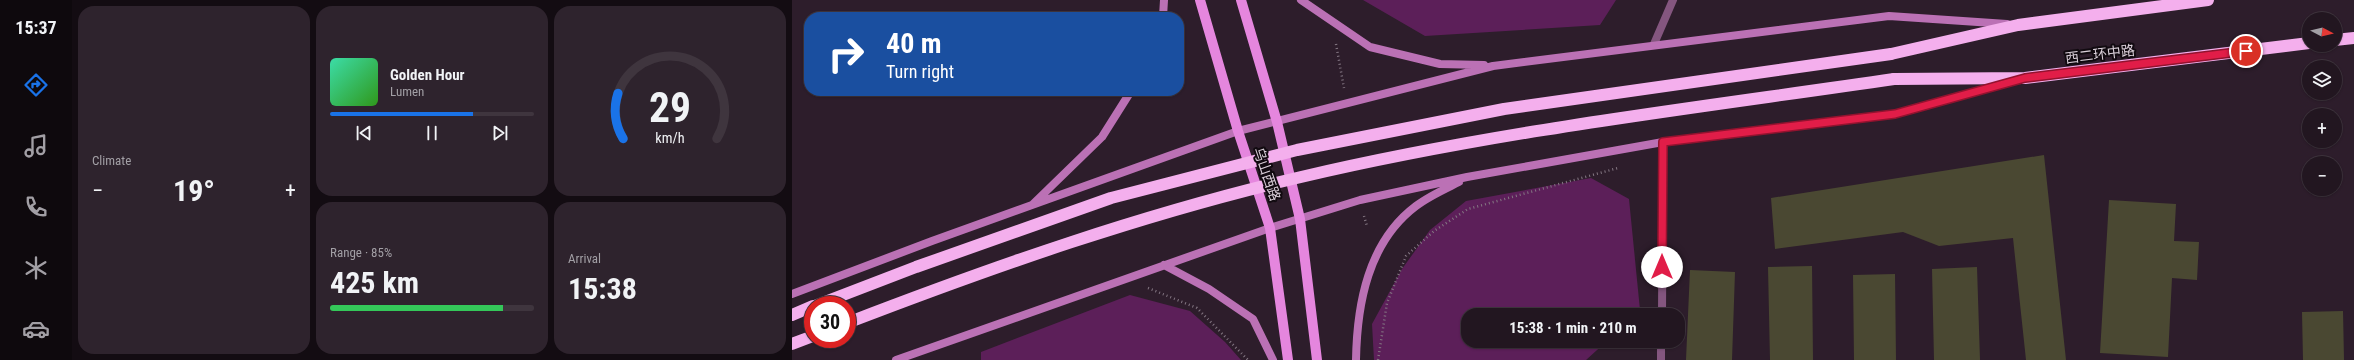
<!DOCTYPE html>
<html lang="en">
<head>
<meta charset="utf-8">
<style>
  body { margin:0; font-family:"Roboto Condensed","Noto Sans SC",sans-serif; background:#2e232d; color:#f1f3f6; height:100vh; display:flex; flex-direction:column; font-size:15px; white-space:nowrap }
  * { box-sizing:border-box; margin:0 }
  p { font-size:13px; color:#a29fa5 }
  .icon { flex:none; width:22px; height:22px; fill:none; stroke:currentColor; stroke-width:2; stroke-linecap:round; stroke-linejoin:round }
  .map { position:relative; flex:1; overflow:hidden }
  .drawer { display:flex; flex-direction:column; gap:6px; padding:6px; background:#130c12; width:720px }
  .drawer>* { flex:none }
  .top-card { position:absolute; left:12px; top:12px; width:380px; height:84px; border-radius:16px; box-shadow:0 1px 3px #0004,0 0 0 1px #3f353e; background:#1a4fa0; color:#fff; overflow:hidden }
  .needle { width:26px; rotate:97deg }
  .tools { position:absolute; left:1510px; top:12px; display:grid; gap:8px }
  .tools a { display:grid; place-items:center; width:40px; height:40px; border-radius:50%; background:#221620; box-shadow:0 1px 3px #0004,0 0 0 1px #3f353e; font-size:20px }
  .speed { position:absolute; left:12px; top:296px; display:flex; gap:8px; font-size:20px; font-weight:700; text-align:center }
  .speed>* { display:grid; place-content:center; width:52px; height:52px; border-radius:50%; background:#221620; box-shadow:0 1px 3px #0004,0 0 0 1px #3f353e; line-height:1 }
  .speed .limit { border:6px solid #d22; background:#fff; color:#111 }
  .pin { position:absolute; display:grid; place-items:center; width:34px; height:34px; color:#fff; margin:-17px; border:2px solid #fff; border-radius:50%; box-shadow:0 1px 4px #0007 }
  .me { position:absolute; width:44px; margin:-22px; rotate:0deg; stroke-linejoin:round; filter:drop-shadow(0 0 3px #0008) }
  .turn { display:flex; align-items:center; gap:14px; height:84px; padding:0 16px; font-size:18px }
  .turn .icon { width:52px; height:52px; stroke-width:2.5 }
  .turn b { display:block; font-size:28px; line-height:34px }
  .big { font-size:30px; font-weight:700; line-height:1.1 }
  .drawer .tile { flex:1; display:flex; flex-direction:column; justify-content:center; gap:6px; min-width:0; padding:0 14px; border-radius:16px; background:#2e232d }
  .drawer .dial { align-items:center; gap:0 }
  .dial svg { height:104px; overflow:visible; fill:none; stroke:#3f353e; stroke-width:7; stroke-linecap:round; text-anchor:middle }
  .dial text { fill:#f1f3f6; stroke:none }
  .song { display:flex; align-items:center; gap:12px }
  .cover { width:48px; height:48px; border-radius:6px; background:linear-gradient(135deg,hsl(160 70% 55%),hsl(110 70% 35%)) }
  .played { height:4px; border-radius:2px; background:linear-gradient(90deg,#1a73e8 70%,#3f353e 70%) }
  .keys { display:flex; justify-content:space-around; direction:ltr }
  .heat { display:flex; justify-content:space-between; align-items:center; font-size:22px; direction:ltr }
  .charge { height:6px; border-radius:3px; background:linear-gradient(90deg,#34c759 85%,#3f353e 0) }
  .drawer .tiles { flex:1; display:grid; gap:6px; grid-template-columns:repeat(3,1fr) }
  .tile:first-child { grid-row:span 2 }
  .trip { position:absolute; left:669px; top:308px; width:224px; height:40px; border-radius:16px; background:#221620; box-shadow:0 1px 3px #0004,0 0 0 1px #3f353e; font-weight:700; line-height:40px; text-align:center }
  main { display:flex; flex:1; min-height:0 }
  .menu { display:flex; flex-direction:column; width:72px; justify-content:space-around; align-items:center; background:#0e090d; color:#a29fa5 }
  .menu .icon { width:28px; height:28px }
  .menu .current { color:#1a73e8 }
  .menu b { font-size:18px; color:#f1f3f6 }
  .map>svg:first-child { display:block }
  .green { fill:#5c1f59 }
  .building { fill:#4a4832 }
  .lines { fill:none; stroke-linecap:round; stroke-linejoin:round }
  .path { stroke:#847783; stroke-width:2.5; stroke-dasharray:1 3; stroke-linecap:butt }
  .street { stroke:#84567f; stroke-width:8 }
  .secondary { stroke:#bb71b5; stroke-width:8 }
  .primary { stroke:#e586de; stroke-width:10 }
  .highway { stroke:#f4afed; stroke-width:12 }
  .highway-bridge { stroke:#f4afed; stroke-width:12 }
  .route-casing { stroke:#92132f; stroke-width:10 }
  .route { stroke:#e11d48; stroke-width:7 }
  .labels { text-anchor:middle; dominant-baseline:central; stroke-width:4; stroke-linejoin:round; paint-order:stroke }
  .street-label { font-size:14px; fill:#dbd0da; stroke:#110a10 }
</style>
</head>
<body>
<main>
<nav class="menu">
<b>15:37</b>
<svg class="icon current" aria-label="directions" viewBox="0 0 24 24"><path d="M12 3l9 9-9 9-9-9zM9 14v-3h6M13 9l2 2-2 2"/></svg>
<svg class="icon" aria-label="music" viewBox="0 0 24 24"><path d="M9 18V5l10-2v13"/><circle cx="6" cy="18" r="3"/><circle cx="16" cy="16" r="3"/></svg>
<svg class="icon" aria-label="phone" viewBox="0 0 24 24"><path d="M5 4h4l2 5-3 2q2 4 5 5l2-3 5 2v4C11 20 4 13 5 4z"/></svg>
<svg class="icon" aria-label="climate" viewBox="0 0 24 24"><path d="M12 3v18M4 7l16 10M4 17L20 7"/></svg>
<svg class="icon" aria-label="car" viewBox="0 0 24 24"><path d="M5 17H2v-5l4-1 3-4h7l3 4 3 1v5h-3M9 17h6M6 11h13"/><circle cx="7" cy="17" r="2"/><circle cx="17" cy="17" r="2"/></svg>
</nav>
<section class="drawer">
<div class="tiles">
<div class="tile"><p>Climate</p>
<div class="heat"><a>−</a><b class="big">19°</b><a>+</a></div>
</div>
<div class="tile">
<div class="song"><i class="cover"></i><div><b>Golden Hour</b><p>Lumen</p></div></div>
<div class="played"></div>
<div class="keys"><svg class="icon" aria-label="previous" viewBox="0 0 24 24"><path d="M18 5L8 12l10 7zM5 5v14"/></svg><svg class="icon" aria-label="pause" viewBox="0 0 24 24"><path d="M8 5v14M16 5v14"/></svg><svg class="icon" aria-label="next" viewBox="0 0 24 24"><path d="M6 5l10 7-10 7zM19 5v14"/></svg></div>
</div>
<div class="tile dial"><svg viewBox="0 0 100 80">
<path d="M14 69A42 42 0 1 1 86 69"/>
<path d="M14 69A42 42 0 0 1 10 34" stroke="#1a73e8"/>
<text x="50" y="56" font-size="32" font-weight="700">29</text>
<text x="50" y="72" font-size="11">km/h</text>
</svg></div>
<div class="tile"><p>Range · 85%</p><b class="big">425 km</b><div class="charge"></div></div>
<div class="tile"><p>Arrival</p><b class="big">15:38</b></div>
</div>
</section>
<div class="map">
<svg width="1562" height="360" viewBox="0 0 1562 360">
  <rect width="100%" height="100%" fill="#2d1d2b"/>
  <path class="green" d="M571 0H824L808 25 633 36Z
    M799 178 837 199 848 310 843 315H676V341H815L794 360H582L580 324 610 269 638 230 674 201Z
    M338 295 398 311 433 342 449 360H189V352Z"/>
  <path class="building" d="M1252 155 1274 360H1234L1221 238 1147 246 1111 232 983 249 979 198Z
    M1317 200 1384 204 1382 241 1407 242 1405 280 1380 278 1376 357 1308 353Z
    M1020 266 1021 360H978L976 267Z
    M1185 267 1188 360H1142L1140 269Z
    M898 270 943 272 940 360H894Z
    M1103 274 1104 360H1062L1061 275Z
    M1551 311 1552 360H1511L1510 312Z"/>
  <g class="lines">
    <path class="path" d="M544 44 552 88
      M572 216 575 226
      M356 288 405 308 456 360
      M586 360 595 303 614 256 642 231 676 209 826 168"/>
    <path class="street" d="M862 44 881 0
      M870 315 871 142
      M869 360V341"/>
    <path class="secondary" d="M509 0 578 47 648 64 692 65
      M371 17 372 0
      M240 205 310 137 339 91
      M372 265 417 289 461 319 481 360
      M0 294 140 241 446 131 701 66 1097 16 1215 24
      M104 360 478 228 568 200 675 177 871 142 1103 114 1222 81
      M564 360C565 304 576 242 624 206 637 196 653 189 667 182"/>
    <path class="primary" d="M408 0 446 131 478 228 496 360
      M449 0 485 122 508 219 525 360"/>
    <path class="highway" d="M1543 40 1562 38
      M1099 54 1226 25 1416 0
      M1102 79 1233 78 1517 43
      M0 315 21 306
      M0 344 21 336"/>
    <path class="highway-bridge" d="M25 305 124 267 319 198 505 150 712 109 1099 54
      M55 323C203 266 354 213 509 177 704 131 904 108 1102 79"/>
  </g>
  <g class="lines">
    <defs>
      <path id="route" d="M870 267 871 142 1103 114 1233 78 1454 51"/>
    </defs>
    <use href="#route" class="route-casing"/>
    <use href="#route" class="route"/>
  </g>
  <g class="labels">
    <g class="street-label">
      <text transform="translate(1308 54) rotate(-7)">西二环中路</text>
      <text transform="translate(475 174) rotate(71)">乌山西路</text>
    </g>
  </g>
</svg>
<div class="tools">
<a><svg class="needle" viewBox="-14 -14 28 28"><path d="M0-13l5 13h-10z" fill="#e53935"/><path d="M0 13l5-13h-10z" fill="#a29fa5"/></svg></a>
<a><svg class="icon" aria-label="layers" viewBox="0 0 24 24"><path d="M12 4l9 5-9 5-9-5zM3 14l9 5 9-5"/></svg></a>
<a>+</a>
<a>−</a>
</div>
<div class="speed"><div class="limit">30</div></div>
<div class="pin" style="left:1454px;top:51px;background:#d93025"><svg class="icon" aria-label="arrive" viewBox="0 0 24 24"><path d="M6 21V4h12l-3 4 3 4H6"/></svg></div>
<svg class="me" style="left:870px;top:267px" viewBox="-20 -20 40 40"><circle r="19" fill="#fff"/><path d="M0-13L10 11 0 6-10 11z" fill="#e11d48"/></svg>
<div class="trip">15:38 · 1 min · 210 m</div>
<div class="top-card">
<div class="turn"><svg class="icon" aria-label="right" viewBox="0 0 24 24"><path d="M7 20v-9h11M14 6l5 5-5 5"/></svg><div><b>40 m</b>Turn right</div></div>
</div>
</div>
</main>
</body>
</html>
